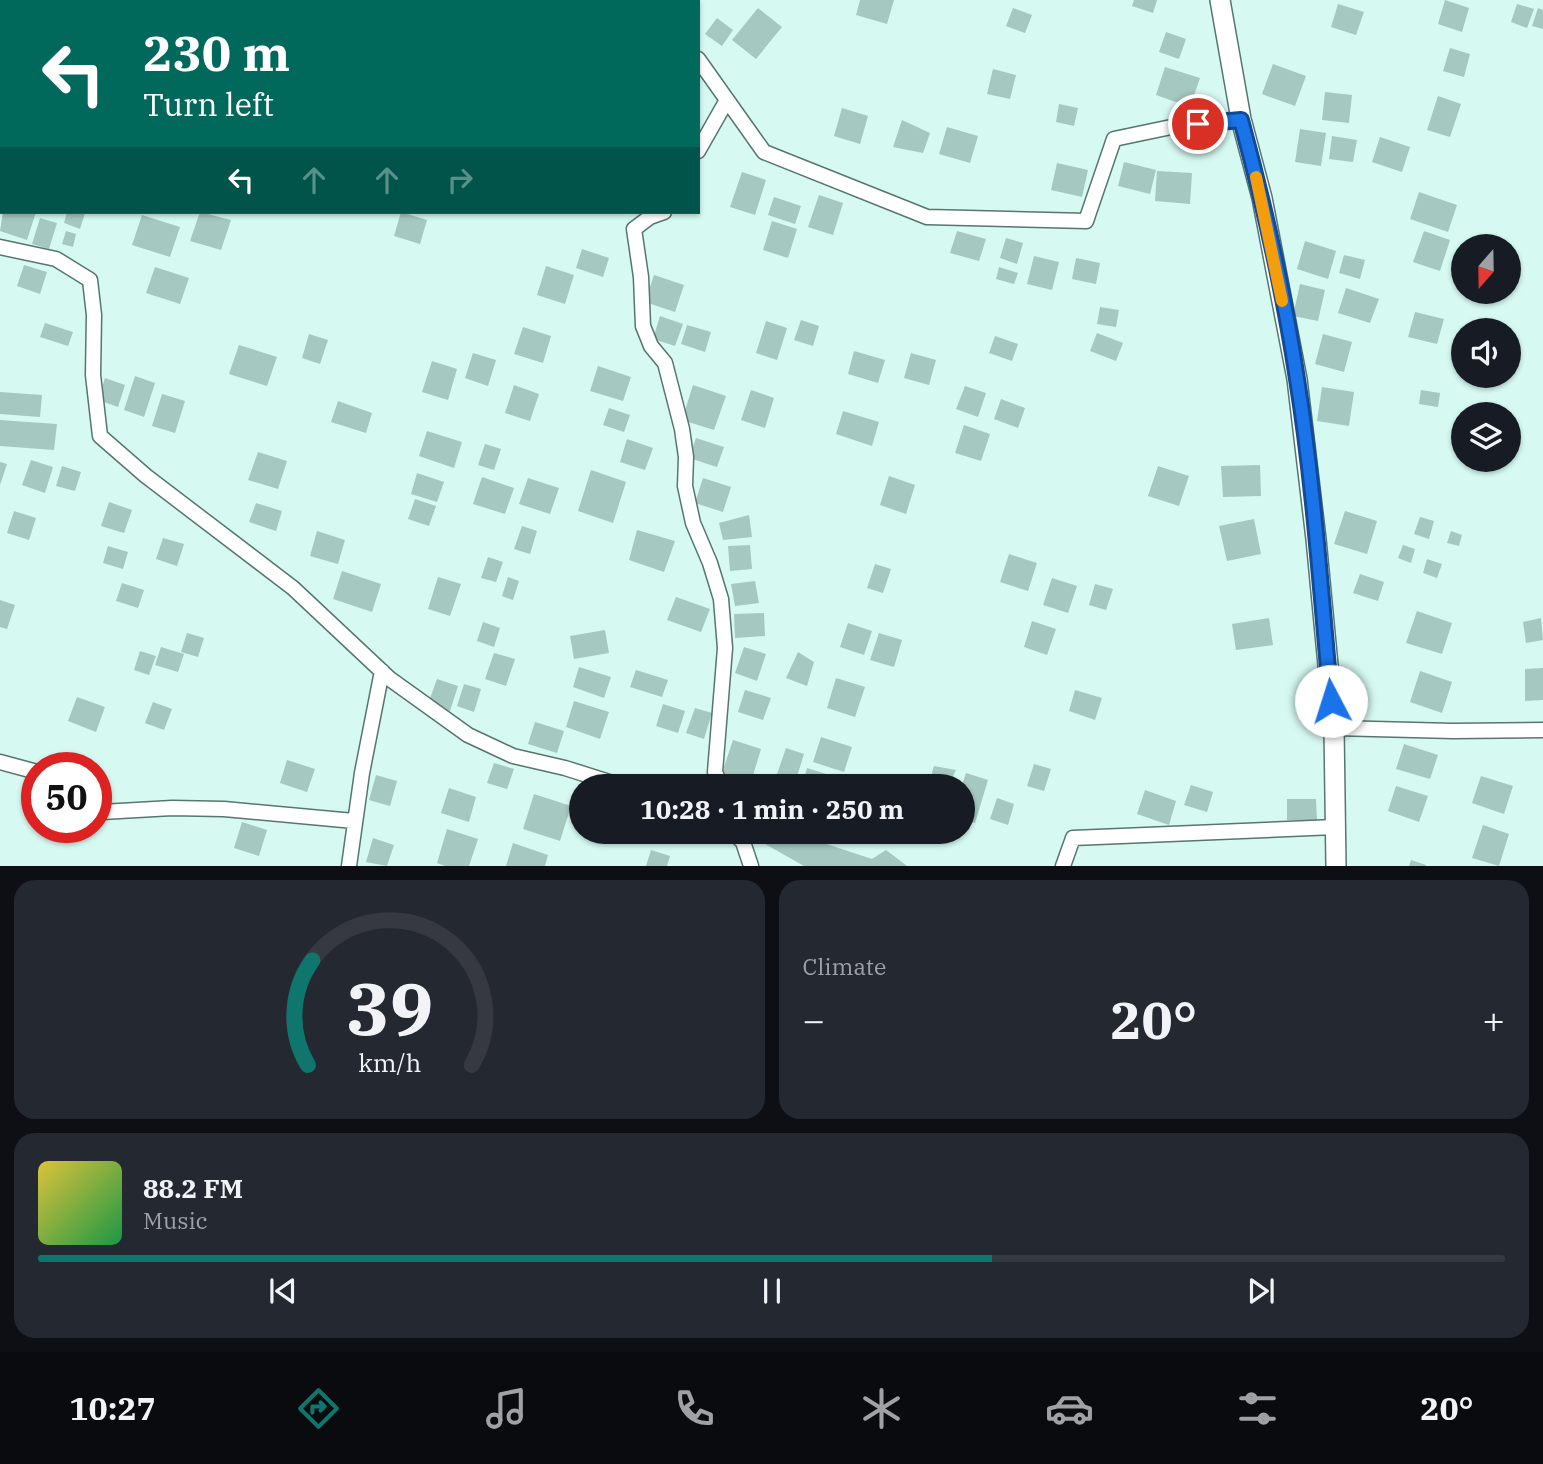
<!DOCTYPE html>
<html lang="en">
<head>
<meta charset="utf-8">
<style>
  body { margin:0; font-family:"IBM Plex Serif",serif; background:#242831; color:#f1f3f6; height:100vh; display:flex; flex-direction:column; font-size:26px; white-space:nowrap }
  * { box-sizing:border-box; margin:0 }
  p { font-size:23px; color:#9ea1a6 }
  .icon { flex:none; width:38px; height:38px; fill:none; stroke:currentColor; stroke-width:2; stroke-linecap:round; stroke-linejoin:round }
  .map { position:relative; height:866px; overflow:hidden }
  .panel { display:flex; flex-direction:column; gap:14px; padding:14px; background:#0d0f14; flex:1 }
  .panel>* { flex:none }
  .guide { position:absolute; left:0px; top:0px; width:700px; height:214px; box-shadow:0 2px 5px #0004; background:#00695c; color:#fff; overflow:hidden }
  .needle { width:46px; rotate:200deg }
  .controls { position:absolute; left:1451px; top:234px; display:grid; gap:14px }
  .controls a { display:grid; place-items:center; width:70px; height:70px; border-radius:50%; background:#171b24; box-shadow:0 2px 5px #0004; font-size:35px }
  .speed { position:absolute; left:21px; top:752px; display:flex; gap:14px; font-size:35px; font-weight:700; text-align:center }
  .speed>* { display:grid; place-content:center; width:91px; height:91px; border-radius:50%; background:#171b24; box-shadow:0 2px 5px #0004; line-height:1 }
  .speed .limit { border:10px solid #d22; background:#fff; color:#111 }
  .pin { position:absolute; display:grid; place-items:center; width:60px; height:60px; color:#fff; margin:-30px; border:4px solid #fff; border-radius:50%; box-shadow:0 2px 7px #0007 }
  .me { position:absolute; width:77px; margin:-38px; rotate:355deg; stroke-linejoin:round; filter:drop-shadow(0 0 5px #0008) }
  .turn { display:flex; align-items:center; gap:24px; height:147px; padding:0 28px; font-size:32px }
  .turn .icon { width:91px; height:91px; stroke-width:2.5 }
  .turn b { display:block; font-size:49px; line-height:60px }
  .lanes { display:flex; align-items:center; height:66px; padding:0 28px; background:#0003; justify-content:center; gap:35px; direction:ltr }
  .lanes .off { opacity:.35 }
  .big { font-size:52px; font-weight:700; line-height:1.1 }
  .panel .card { flex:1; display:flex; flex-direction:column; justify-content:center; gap:10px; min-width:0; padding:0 24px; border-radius:21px; background:#242831 }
  .panel .dial { align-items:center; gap:0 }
  .dial svg { height:182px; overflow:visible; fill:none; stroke:#363941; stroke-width:7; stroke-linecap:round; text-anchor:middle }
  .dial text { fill:#f1f3f6; stroke:none }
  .song { display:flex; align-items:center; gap:21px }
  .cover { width:84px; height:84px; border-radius:10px; background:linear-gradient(135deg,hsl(50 70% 55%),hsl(140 70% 35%)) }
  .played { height:7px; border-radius:4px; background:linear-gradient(90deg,#0f766e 65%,#363941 65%) }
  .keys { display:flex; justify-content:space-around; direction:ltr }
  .heat { display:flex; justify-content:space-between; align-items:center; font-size:38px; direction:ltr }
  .panel .tiles { flex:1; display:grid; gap:14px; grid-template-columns:1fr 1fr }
  .card:last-child { grid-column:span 2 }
  .trip { position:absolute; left:569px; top:774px; width:406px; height:70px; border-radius:35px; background:#171b24; box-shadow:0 2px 5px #0004; font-weight:700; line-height:70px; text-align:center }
  .tab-bar { display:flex; height:112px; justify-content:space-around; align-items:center; background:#090b0e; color:#9ea1a6 }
  .tab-bar .icon { width:49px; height:49px }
  .tab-bar .current { color:#0f766e }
  .tab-bar b { font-size:32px; color:#f1f3f6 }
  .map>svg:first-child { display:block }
  .building { fill:#a5c8c0 }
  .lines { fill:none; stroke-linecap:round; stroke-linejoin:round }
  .minor-casing { stroke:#56766f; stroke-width:17 }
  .secondary-casing { stroke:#56766f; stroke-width:22 }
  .minor { stroke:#fff; stroke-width:14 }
  .secondary { stroke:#fff; stroke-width:19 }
  .route-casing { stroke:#114b97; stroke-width:18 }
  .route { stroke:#1a73e8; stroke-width:12 }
  .slow { stroke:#f59e0b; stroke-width:12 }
</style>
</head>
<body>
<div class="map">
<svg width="1543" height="866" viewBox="0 0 1543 866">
  <rect width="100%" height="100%" fill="#d6faf2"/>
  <path class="building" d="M860 0H894L887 24 856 15Z
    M1134 0H1157L1153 13 1132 6Z
    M1445 0 1469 8 1462 32 1438 24Z
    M1338 4 1364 12 1356 35 1331 27Z
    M1517 4 1534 9 1527 28 1511 22Z
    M758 8 782 27 756 59 732 40Z
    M1013 8 1032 15 1025 33 1006 26Z
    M1538 8 1543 10V29L1532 26Z
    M717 18 733 30 722 46 705 34Z
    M1166 32 1186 39 1179 59 1159 52Z
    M1450 48 1470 54 1464 77 1443 71Z
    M1273 64 1306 76 1295 106 1262 94Z
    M1165 67 1200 78 1190 107 1156 95Z
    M993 69 1016 75 1010 99 987 94Z
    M1325 92 1352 95 1349 123 1322 120Z
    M1438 96 1461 104 1450 137 1427 130Z
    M1059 104 1078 108 1074 126 1056 122Z
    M842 108 868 116 860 144 834 136Z
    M902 120 930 133 923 153 893 147Z
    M947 127 978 136 970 163 939 154Z
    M1300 129 1326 133 1321 166 1295 162Z
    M1332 136 1357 140 1353 162 1329 159Z
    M1380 137 1410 147 1402 172 1372 162Z
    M1124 162 1156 170 1150 194 1118 186Z
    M1057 163 1088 170 1082 197 1051 190Z
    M1157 171 1192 173 1190 204 1155 201Z
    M742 172 766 180 755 215 730 207Z
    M1419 192 1457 205 1448 232 1410 219Z
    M819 195 843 203 833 235 808 227Z
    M774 197 801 206 795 224 768 215Z
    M3 212H36L27 240 0 231Z
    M67 212 85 213 80 229 64 223Z
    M200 212 231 220 221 250 190 241Z
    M401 212 427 220 420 244 394 236Z
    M142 215 180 227 170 257 132 245Z
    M40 218 57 223 49 249 32 244Z
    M772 221 797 229 788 258 763 250Z
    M66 231 76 234 73 247 62 244Z
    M957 231 986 239 979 261 950 253Z
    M1424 231 1450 240 1440 271 1413 262Z
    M1006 238 1023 243 1017 264 1000 258Z
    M1305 241 1336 251 1328 279 1297 269Z
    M582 249 609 258 603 277 576 268Z
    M1344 255 1365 260 1360 279 1339 273Z
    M1034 256 1059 262 1052 290 1027 284Z
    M1076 258 1100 263 1096 284 1072 279Z
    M24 265 47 272 40 294 17 286Z
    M546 266 574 275 565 304 537 295Z
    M155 267 189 278 180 304 146 293Z
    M999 267 1018 273 1014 284 996 279Z
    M654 275 684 285 675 312 645 302Z
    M1300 284 1325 290 1318 321 1293 316Z
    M1346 288 1379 299 1370 323 1338 313Z
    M1100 307 1119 310 1116 327 1097 324Z
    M1415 312 1444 319 1437 344 1408 337Z
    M660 316 683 324 675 346 653 339Z
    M801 320 819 326 813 346 794 340Z
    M766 321 787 328 777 360 756 353Z
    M45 323 73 332 68 346 40 337Z
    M687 325 711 332 705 352 681 344Z
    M523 327 551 336 543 363 514 354Z
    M1097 333 1123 343 1116 361 1090 351Z
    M309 334 328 340 320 364 302 358Z
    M1323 334 1352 342 1344 372 1315 364Z
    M995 336 1018 344 1012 361 989 353Z
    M239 345 277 357 267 386 229 374Z
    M854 351 885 360 878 383 848 374Z
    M473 353 496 360 488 386 465 378Z
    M911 353 936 360 929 385 904 378Z
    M432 361 457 369 448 400 422 392Z
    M598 366 631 377 623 401 590 391Z
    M135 376 155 383 144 417 124 410Z
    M105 378 125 385 118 407 98 400Z
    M514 385 539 394 530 421 505 413Z
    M693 385 726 396 714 430 682 420Z
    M965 386 986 393 978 417 956 409Z
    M1322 387 1354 392 1349 426 1317 421Z
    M751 390 774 398 765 428 741 420Z
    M1421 390 1440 393 1438 407 1419 404Z
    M0 392 42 395 40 417 0 414Z
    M162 394 185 401 175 433 152 426Z
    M1001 399 1025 408 1018 428 994 419Z
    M338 401 372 413 366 433 331 422Z
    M609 408 630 415 624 432 603 425Z
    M843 411 879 422 872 446 836 434Z
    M0 420 57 424 54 450 0 446Z
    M964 425 990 434 981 461 955 453Z
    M427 431 462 442 454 468 419 456Z
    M696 438 724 447 717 467 689 458Z
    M627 439 653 448 645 470 620 462Z
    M485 444 501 449 494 470 478 465Z
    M258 452 287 461 278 489 248 480Z
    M31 460 53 467 45 493 22 485Z
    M0 462 7 464 0 485Z
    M1260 465 1261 496 1223 497 1221 466Z
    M62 466 81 472 75 491 56 486Z
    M1158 466 1189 476 1179 506 1148 496Z
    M591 470 626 482 613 523 578 511Z
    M417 473 444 482 437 502 411 494Z
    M889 476 915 485 906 514 880 505Z
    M482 477 514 488 505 514 473 504Z
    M528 478 559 488 550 514 519 504Z
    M703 478 731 487 723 512 695 503Z
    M415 499 436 506 429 526 408 519Z
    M109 502 132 510 124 533 101 526Z
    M256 503 282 511 276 531 249 522Z
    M14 511 36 518 29 540 7 533Z
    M1345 511 1377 521 1367 554 1334 544Z
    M749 515 752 537 723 540 719 523Z
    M1420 517 1434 521 1429 539 1414 534Z
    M1254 519 1261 554 1227 561 1219 526Z
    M522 526 537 531 530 554 514 549Z
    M637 530 675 541 664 572 629 560Z
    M317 531 345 540 338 564 310 556Z
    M1451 531 1462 535 1459 546 1447 543Z
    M163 538 184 544 177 566 156 559Z
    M750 545 752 569 730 571 728 546Z
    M1403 545 1415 549 1411 563 1398 558Z
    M108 546 128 552 123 569 103 563Z
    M1009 554 1037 563 1028 591 1000 582Z
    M488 557 503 562 496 582 481 578Z
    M1427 559 1442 564 1437 578 1423 573Z
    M875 564 891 569 883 593 867 588Z
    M342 571 381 584 372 612 333 599Z
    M1360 574 1384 582 1378 601 1353 593Z
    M438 577 461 584 450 616 428 609Z
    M508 577 519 581 513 600 502 596Z
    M1052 578 1077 586 1068 613 1043 605Z
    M755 581 759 603 735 606 731 584Z
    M122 583 144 590 138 608 116 601Z
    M1095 584 1113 589 1106 610 1089 605Z
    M676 597 710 609 701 632 667 620Z
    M0 600 15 605 7 629 0 627Z
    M1417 611 1452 623 1442 654 1406 643Z
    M764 613 765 636 735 638 734 614Z
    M1269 618 1273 645 1236 650 1232 624Z
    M1541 618 1543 640 1526 643 1523 622Z
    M1032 621 1056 629 1047 655 1024 647Z
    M483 622 500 628 494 647 477 641Z
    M848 623 872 631 864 655 840 647Z
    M605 630 609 653 574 659 570 636Z
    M187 633 204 638 198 657 181 652Z
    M879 633 902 640 894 667 870 660Z
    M161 647 184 654 178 672 155 665Z
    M744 647 766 654 757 681 735 673Z
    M140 651 156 656 149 675 134 670Z
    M798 652 814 662 807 686 786 678Z
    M494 653 515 659 506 686 485 679Z
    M579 667 611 677 604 698 573 687Z
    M1543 668V700L1525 701V669Z
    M636 670 668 680 662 697 630 687Z
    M1420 671 1452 682 1442 713 1410 702Z
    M836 678 865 687 855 717 827 708Z
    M437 679 458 686 450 711 428 704Z
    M464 684 481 689 474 712 457 706Z
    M745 690 771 698 763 720 738 712Z
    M1075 690 1102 698 1095 720 1069 711Z
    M77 697 105 707 96 732 68 721Z
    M574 701 609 712 600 739 566 727Z
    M153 702 172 709 164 730 145 723Z
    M663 704 685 711 678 733 656 726Z
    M695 708 712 713 704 739 686 733Z
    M535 722 564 731 557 753 528 744Z
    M821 737 852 747 844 772 813 762Z
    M733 740 761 749 751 782 722 773Z
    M1404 744 1438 755 1430 779 1396 769Z
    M786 748 804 754 794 786 775 780Z
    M287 760 315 769 307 792 280 783Z
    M494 763 514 769 507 789 487 783Z
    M1034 764 1051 769 1044 791 1027 786Z
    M934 766 956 770 948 786H928Z
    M807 768 839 778 837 786H802Z
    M966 773 988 780 975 823 962 819V785Z
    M376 775 397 781 390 806 369 800Z
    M1481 776 1513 786 1504 814 1472 803Z
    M1191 785 1213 792 1207 812 1184 805Z
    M1396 786 1428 796 1419 822 1388 811Z
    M449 788 476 797 469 822 441 813Z
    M1145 790 1176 801 1169 825 1137 814Z
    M534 794 571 806 560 841 523 829Z
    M997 798 1014 804 1008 825 990 819Z
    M1287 799H1316L1317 820H1287Z
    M242 822 267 830 259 856 234 848Z
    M1483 825 1509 834 1499 866 1472 858Z
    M447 829 478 839 469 866H445L437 863Z
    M771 831H787L872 859 886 850 907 866H804L765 844Z
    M373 838 394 845 387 866 366 862Z
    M513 843 548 855 545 866H506Z
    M651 850 670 856 667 866H646Z
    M1411 860 1426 865V866H1409Z"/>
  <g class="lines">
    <defs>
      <path id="minor" d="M657 0 658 2
        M698 59 764 152 927 217 1086 221 1114 139 1176 126 1241 119
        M698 151 727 100
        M664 212 650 217 634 229 641 277 643 326 651 346 665 363 682 429 686 457 685 486 693 523 710 563 721 599 725 648 715 772 721 786
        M0 247 56 259 90 280 94 315 93 375 100 436 146 476 293 588 390 679 468 735 513 756 565 768 622 786
        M1334 728 1453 731 1543 730
        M0 762 37 772
        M96 810 102 812 172 808 224 809 354 821
        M732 831 743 842 751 866
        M349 866 362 773 382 671
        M1063 866 1073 838 1335 827"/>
      <path id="secondary" d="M1220 0 1241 119 1262 198 1297 379 1316 539 1334 728 1336 866"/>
    </defs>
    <use href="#minor" class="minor-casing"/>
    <use href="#secondary" class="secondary-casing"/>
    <use href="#minor" class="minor"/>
    <use href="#secondary" class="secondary"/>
  </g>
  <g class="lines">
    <defs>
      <path id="route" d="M1198 124 1241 120C1264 205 1284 292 1297 379 1314 485 1321 594 1331 701"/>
    </defs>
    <use href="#route" class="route-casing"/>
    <use href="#route" class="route"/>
    <path class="slow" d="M1256 177 1282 301"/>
  </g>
</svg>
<div class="controls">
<a><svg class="needle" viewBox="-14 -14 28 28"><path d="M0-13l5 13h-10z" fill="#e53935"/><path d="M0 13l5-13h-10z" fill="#9ea1a6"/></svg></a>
<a><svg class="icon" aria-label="sound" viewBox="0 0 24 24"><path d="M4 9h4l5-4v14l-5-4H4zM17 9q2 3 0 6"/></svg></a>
<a><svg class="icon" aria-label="layers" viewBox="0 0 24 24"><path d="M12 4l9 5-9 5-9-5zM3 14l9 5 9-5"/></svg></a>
</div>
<div class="speed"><div class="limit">50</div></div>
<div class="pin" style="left:1198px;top:124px;background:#d93025"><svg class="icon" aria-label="arrive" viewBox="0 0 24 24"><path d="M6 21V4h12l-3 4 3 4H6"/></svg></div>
<svg class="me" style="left:1331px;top:701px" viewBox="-20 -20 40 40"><circle r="19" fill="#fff"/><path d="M0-13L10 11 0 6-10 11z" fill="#1a73e8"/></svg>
<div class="trip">10:28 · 1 min · 250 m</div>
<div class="guide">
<div class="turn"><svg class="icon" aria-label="left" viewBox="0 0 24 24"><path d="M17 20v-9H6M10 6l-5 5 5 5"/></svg><div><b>230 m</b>Turn left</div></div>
<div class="lanes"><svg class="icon" aria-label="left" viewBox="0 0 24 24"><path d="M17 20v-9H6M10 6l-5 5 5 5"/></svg><svg class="icon off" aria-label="ahead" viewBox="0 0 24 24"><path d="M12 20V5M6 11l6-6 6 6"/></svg><svg class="icon off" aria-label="ahead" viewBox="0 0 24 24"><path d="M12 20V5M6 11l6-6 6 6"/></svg><svg class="icon off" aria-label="right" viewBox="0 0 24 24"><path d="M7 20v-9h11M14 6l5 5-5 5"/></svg></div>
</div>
</div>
<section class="panel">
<div class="tiles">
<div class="card dial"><svg viewBox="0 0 100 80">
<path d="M14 69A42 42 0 1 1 86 69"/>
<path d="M14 69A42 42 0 0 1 16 23" stroke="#0f766e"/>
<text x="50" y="56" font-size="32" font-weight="700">39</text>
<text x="50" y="72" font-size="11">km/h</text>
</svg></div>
<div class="card"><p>Climate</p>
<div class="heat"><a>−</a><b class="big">20°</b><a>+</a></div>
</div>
<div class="card">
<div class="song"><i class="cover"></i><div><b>88.2 FM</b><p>Music</p></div></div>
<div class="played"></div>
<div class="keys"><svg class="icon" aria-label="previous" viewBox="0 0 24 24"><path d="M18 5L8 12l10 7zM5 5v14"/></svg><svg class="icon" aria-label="pause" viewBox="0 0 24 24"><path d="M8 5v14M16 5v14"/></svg><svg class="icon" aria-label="next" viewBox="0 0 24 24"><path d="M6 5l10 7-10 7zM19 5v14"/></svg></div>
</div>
</div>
</section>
<nav class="tab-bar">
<b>10:27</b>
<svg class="icon current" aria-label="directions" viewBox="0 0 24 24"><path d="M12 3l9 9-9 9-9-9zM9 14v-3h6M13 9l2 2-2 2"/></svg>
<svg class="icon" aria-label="music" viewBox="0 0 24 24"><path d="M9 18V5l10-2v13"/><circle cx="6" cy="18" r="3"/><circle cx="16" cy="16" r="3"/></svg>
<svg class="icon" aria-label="phone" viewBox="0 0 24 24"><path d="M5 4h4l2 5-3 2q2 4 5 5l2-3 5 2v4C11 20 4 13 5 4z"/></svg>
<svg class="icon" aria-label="climate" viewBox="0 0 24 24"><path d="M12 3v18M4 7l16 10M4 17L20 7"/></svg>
<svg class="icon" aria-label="car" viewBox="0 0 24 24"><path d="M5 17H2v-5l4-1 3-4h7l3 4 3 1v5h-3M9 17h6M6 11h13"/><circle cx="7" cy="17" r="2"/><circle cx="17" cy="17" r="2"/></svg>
<svg class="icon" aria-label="filters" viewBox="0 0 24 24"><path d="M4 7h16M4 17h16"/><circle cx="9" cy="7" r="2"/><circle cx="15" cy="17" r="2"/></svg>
<b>20°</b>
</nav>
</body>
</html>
